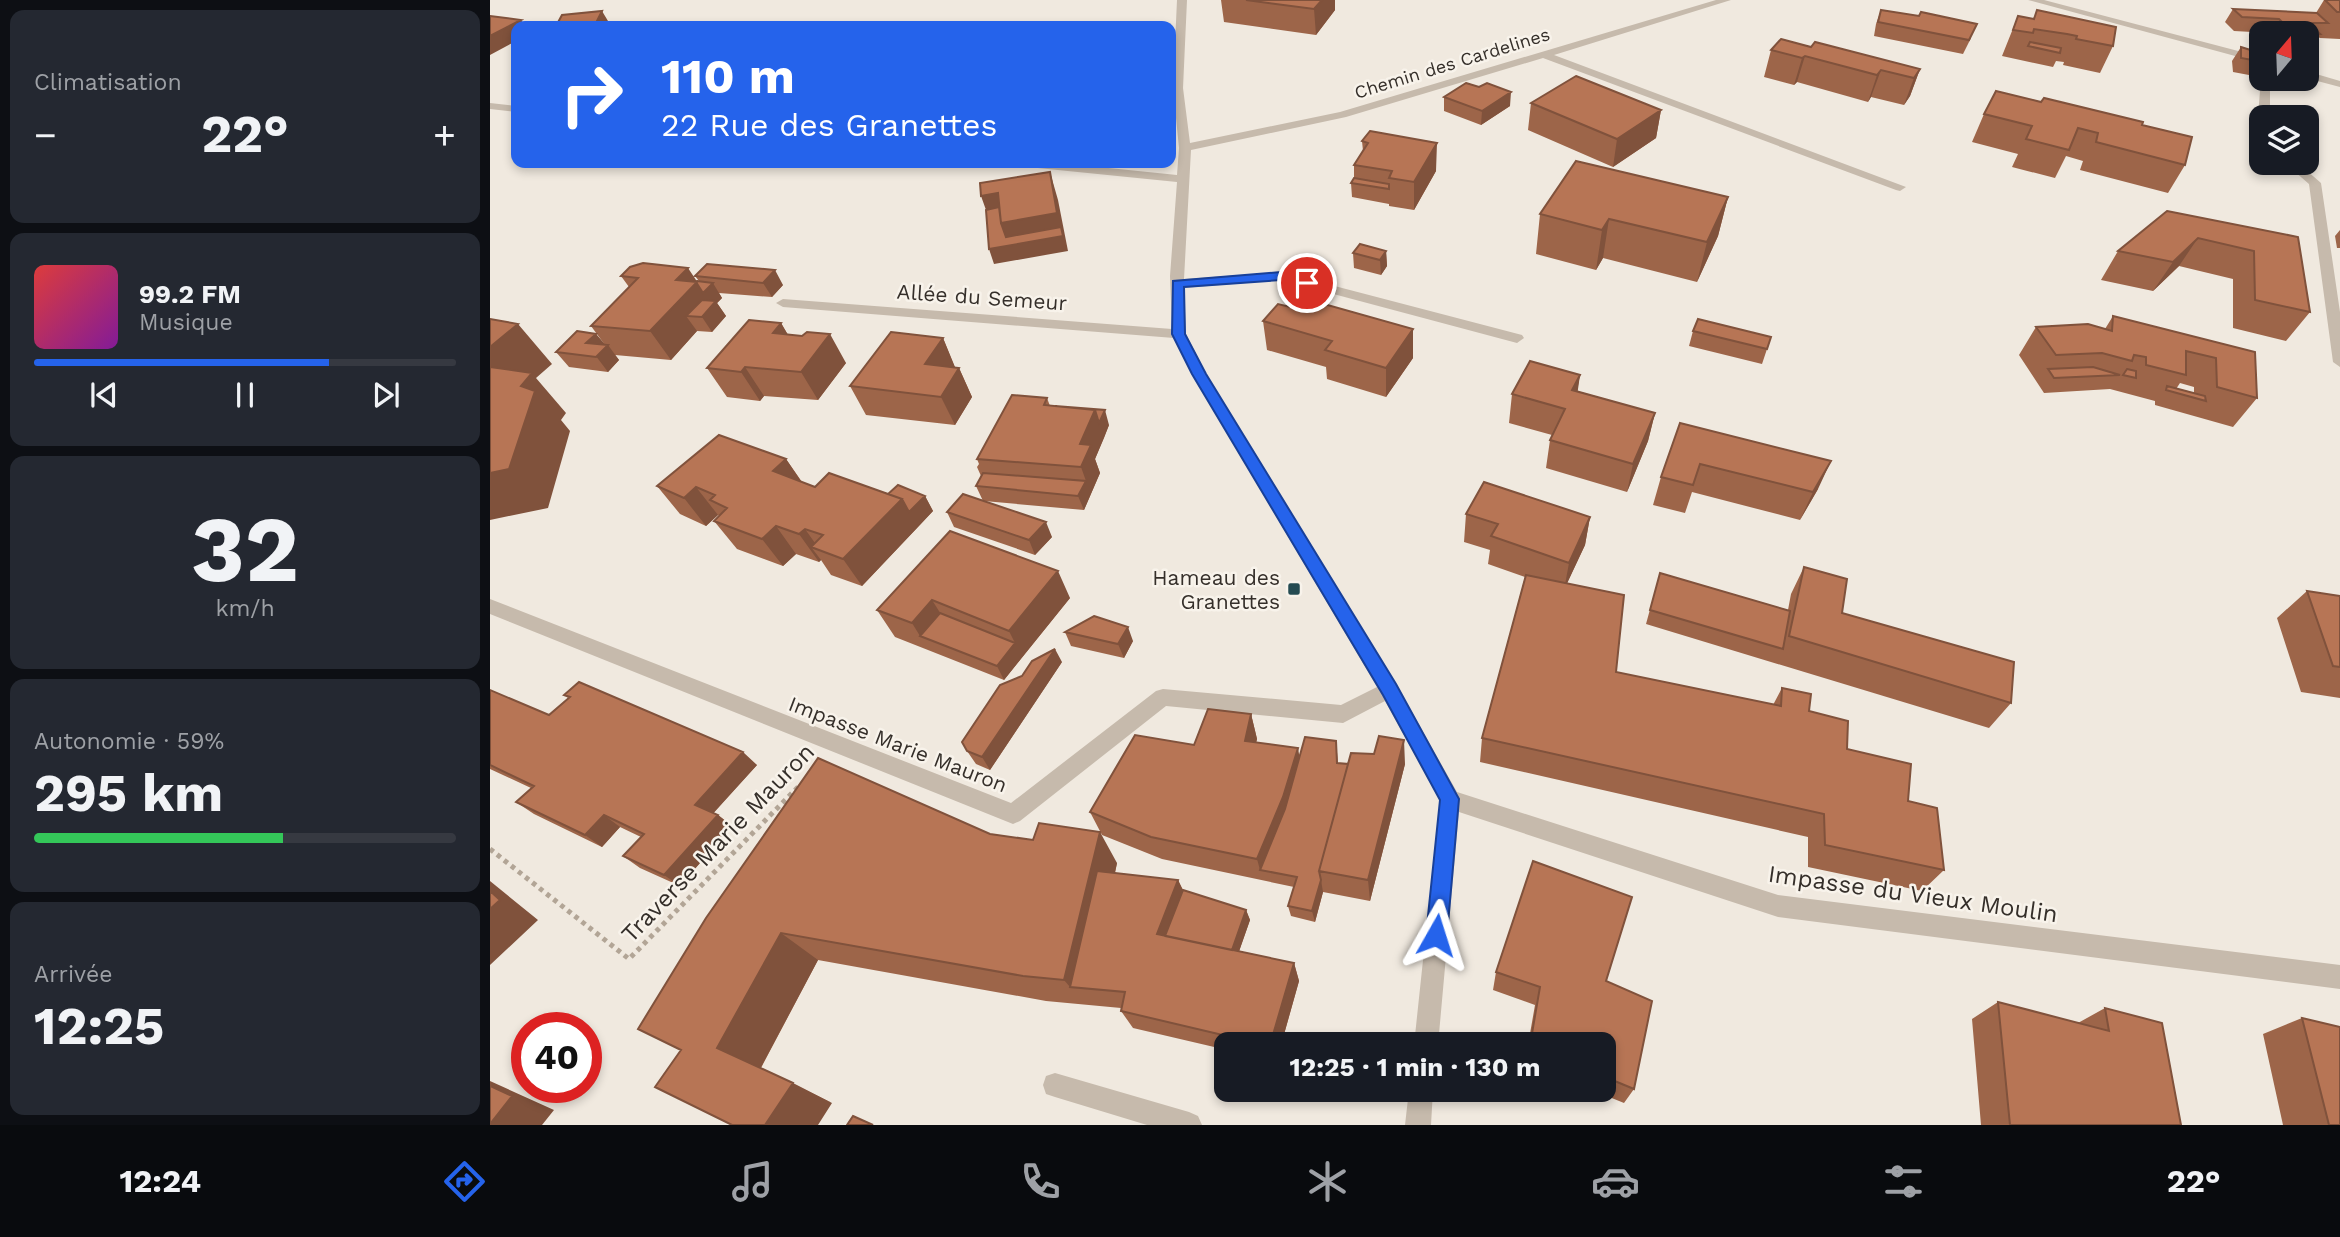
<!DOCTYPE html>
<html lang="fr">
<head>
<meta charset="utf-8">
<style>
  body { margin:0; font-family:"Work Sans",sans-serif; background:#242831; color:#f1f3f6; height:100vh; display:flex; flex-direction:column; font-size:26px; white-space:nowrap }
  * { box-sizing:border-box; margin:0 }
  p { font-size:23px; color:#9ea1a6 }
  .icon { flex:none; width:38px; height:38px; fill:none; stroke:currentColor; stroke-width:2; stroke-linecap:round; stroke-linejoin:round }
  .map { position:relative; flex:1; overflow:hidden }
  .panel { display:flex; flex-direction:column; gap:10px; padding:10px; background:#0d0f14; width:490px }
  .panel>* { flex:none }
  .banner { position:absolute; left:21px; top:21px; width:665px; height:147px; border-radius:14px; box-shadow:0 4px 10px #0003; background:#2563eb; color:#fff; overflow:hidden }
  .needle { width:46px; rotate:19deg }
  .fabs { position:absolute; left:1759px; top:21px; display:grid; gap:14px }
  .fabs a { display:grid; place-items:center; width:70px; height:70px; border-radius:14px; background:#171b24; box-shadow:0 4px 10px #0003; font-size:35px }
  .speed { position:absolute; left:21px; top:1012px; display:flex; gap:14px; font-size:35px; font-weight:700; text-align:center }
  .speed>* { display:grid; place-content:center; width:91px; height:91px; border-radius:50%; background:#171b24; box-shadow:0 4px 10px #0003; line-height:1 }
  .speed .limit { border:10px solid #d22; background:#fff; color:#111 }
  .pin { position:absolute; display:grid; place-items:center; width:60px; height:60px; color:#fff; margin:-30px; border:4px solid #fff; border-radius:50%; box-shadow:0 2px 7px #0007 }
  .me { position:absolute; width:77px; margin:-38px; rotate:6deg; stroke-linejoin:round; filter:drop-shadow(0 0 5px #0008) }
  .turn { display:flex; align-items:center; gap:24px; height:147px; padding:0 35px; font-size:32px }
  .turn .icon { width:91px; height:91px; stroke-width:2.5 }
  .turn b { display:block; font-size:49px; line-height:60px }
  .big { font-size:52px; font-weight:700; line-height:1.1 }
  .panel .widget { flex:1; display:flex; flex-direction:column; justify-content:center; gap:10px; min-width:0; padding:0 24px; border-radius:14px; background:#242831 }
  .panel .dial { align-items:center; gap:0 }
  .dial b { font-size:91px; line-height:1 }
  .song { display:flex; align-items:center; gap:21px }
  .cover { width:84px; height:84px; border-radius:10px; background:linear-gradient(135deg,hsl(0 70% 55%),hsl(290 70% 35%)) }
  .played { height:7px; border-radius:4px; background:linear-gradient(90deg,#2563eb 70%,#363941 70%) }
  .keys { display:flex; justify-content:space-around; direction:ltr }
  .heat { display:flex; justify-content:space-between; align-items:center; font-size:38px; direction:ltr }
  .charge { height:10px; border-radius:5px; background:linear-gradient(90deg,#34c759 59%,#363941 0) }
  .trip { position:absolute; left:724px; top:1032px; width:402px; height:70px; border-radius:14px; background:#171b24; box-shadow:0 4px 10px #0003; font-weight:700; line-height:70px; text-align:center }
  .menu { display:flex; height:112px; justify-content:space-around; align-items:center; background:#090b0e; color:#9ea1a6 }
  .menu .icon { width:49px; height:49px }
  .menu .selected { color:#2563eb }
  .menu b { font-size:32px; color:#f1f3f6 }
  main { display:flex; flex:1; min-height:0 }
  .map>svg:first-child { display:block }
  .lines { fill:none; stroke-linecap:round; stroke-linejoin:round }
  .path { stroke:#b2a596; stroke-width:5; stroke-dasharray:4.5 4.5; stroke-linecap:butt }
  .minor { fill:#c6baac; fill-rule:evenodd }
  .wall { fill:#9d6549; fill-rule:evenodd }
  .shaded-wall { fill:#80523c }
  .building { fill:#b77555; stroke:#80523c; stroke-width:2 }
  .route { fill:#2563eb; stroke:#184099; stroke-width:2 }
  .poi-dot { fill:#254b52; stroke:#f8f3eb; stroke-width:2.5 }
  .labels { text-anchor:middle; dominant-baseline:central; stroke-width:5; stroke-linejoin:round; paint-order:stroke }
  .far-street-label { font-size:18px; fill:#352f2a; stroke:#f8f3eb }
  .street-label { font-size:21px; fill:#352f2a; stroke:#f8f3eb }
  .poi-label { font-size:21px; fill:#352f2a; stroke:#f8f3eb; text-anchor:end }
  .near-street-label { font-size:24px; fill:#352f2a; stroke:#f8f3eb }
</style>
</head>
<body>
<main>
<section class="panel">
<div class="widget"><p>Climatisation</p>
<div class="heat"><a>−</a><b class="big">22°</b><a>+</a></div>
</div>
<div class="widget">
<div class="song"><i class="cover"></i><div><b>99.2 FM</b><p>Musique</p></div></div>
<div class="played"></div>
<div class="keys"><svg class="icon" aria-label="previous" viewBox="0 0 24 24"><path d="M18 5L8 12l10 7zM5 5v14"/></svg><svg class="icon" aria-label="pause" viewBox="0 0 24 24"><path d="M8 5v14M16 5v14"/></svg><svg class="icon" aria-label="next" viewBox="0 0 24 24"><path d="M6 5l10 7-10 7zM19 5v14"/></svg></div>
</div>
<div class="widget dial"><b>32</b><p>km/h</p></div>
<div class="widget"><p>Autonomie · 59%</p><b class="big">295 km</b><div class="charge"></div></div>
<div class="widget"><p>Arrivée</p><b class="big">12:25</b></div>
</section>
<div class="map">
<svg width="1850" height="1125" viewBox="0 0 1850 1125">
  <rect width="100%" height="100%" fill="#f0e9df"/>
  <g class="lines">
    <path class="path" d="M0 849 139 959 309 786"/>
    <path class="minor" d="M687 0H697L693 88 700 143 850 112 1226 0H1241L1064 55 1416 187 1410 191 1406 190 1053 58 856 117 701 150 694 279 791 272 1032 335 1034 338 1027 343 791 280 694 288 696 334 716 374 906 684 967 792 1288 895 1850 965V989L1288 917 969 812 948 1045H924L950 800 895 701 853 723 676 706 530 821 523 824 0 614V599L521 803 666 691 673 689 851 705 887 687 702 374 684 338 293 307 286 303 293 299 682 329 680 276 687 182 538 167 532 163H570L687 175 689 148 683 88Z
      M1538 0H1554L1771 57V63Z
      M1816 71 1850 81V87L1816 78Z
      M1771 77 1780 79V117H1771V120L1768 117Z
      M0 103 26 106V112L0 109Z
      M1795 163H1808L1831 183 1850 312V367L1843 362 1819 184Z
      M565 1073 699 1112 708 1116 712 1125H657L565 1097 556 1094 553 1085 556 1076Z
      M919 1090H943L941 1125H915Z"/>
  </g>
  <path class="wall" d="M731 0H845V10L826 35 734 22Z
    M1834 0H1850V39L1830 38 1828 37 1821 48H1816V33H1781L1744 31 1735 22 1743 9 1826 13Z
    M1391 10 1481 38 1473 54 1384 36 1386 24Z
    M1528 16 1623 46 1610 73 1573 65 1574 62 1566 61 1563 67 1512 56Z
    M1321 47 1430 69 1420 96 1414 105 1381 97 1378 102 1307 82 1304 85 1274 77 1281 50Z
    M1751 47 1768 61 1759 75 1743 72 1742 61Z
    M954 97 1020 106 991 125 954 111Z
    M1551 102 1652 125 1695 165 1678 193 1590 170 1593 161 1576 156 1565 178 1522 167 1528 154 1482 142 1494 114Z
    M1041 103 1171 110 1166 138 1123 167 1038 130Z
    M880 131 946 171 924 210 899 206V204L862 197 861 183 864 178V165L873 151 872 141Z
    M1238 197 1228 236 1207 282 1113 258 1106 270 1046 254 1050 214Z
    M1677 211 1808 237 1820 312 1796 341 1743 328V279L1689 266 1663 291 1611 280 1628 251Z
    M1850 230V248H1847L1845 236Z
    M896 251 897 266 891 275 864 268 863 253Z
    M217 264 293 285 282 297 229 293 232 298 227 303 236 316 222 332 207 331 181 360 125 355 129 360 118 372 79 367 66 352 106 334 115 345 101 326 139 287 131 276 209 281 205 276Z
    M1623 316 1765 352 1767 398 1743 427 1665 405V401L1620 389 1554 393 1529 355 1546 327 1615 329ZM1690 383 1704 387V393L1686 389Z
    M773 321 923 358 896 397 837 379 836 367 777 350Z
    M291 323 298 335 356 363 328 400 274 396 270 401 237 397 217 368Z
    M1203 331 1281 337 1272 364 1199 346Z
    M453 338 465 368H469L482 397 465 425 376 415 360 386Z
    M1090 375 1087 391 1165 413 1158 441 1137 492 1056 468 1060 440 1062 435 1019 423 1022 394Z
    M557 398 560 406 619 425 605 459 610 473 594 510 494 501 562 537 545 555 464 527 457 512 493 501 486 486 491 476 487 467 489 464 487 459Z
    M1190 423 1328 489 1310 520 1202 492 1195 513 1163 505 1171 477Z
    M296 459 312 482 325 487 398 494 435 496 443 511 372 586 341 575 331 560 329 562 306 554 293 566 247 549 224 521 230 516 228 515 216 526 190 514 167 486Z
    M976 514 1100 517 1095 545 1077 583 1126 672 1283 705 1292 688 1319 711 1357 749 1418 801 1454 870 1432 891 1318 867V837L990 762 992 738 1035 577 998 564 1000 550 974 542Z
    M460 531 580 598 514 680 405 637 387 610Z
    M1314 567 1352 613 1521 703 1499 728 1156 624 1170 573 1298 610 1301 594Z
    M1817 591 1850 596V698L1811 692 1787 618Z
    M575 632 643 641 634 658 581 646Z
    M572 662 500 770 486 764 477 751 532 676Z
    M0 690 59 715 78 698 74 695 267 765 223 813 228 815 242 826 190 886 150 868 133 856 151 837 130 827 112 847 44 814 26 802 41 788 0 769Z
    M761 714 767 739 766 742 810 757 846 741 848 763 915 764 880 901 833 892 825 922 801 916 798 906 804 887 672 859 612 835 600 812 704 745Z
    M500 834 627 863 625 873 688 880 693 890 756 910 760 920 749 951 804 963 809 981 791 1045H737V1050L643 1028 631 1011V1008L556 1001 328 960 271 1068 342 1103 191 1050 216 918Z
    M1006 972 1116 981 1144 1089 1134 1103 1102 1090H1115V1045H1038L1045 1005 1003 990Z
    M1508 1002 1588 1023 1615 1008 1691 1125H1491L1482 1019Z
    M1812 1018 1850 1125H1793L1773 1034Z"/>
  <path class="shaded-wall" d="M832 0H845V10L826 35 824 9Z
    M112 11 121 26 105 25Z
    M31 20 35 26H26V41L0 55V36Z
    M1315 56 1307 82 1304 85 1312 58Z
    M1430 69 1420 96 1414 105 1424 78Z
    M1391 70 1381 97 1378 102 1387 75Z
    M1021 92 1020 106 991 125 992 111Z
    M1171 110 1166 138 1123 167 1127 139Z
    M947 143 946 171 924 210V182Z
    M560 172 568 200 578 251 504 264 499 249 501 224 491 196 508 193Z
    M1238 197 1228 236 1207 282 1217 242Z
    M1119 219 1113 258 1106 270 1112 230Z
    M1708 238 1689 266 1663 291 1683 262Z
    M896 251 897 266 891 275 890 260Z
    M198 268 214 292 223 283 232 298 227 303 236 316 222 332 212 317 196 316 207 331 181 360 160 331 186 280Z
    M285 270 293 285 282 297 273 283Z
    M291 323 308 352 283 333Z
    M28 324 62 364 46 378 76 413 71 420 80 431 58 508 0 520V347Z
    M923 329V358L896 397V368Z
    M106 334 117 347 118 345 129 360 118 372 96 343Z
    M340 334 356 363 328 400 311 372Z
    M453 338 465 367 449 393 435 364Z
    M255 367 274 396 270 401 251 372Z
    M469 368 482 397 465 425 451 397Z
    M1090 375 1086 403 1082 390Z
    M605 410 614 438 605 459 610 473 594 510 588 496 596 481 591 467 590 444Z
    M615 410 619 425 614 438 609 423Z
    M1165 413 1158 441 1137 492 1143 464Z
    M296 459 315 487 283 471Z
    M1341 461 1328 489 1310 520 1323 492Z
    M206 487 228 515 216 526 194 498Z
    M435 496 443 511 428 527 419 512Z
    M412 499 428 527 372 586 353 559Z
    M1100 517 1095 545 1074 590 1079 563Z
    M556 522 562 537 545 555 539 540Z
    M286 526 306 554 293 566 272 539Z
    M315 529 330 550 321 547 331 560 329 562 309 534Z
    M568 571 580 598 514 680 507 666 525 643 519 631Z
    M442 600 459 627 430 636 422 623Z
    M638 627 643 641 634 658 628 644Z
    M565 649 572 662 500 770 492 757Z
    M761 714 767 739 761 765 755 741Z
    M914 740 915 764 880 901 878 880Z
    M808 748 812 772 770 870 767 859Z
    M253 752 267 765 220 817 205 805Z
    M114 815 130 827 112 847 95 835Z
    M228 815 242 826 190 886 174 875Z
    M610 832 627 863 599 989 580 987 574 980Z
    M688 880 698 901 681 945 667 934Z
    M831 880 833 892 825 922 822 911Z
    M0 881 48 920 0 965Z
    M756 910 760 920 744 966 740 956Z
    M291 933 328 960 270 1069 227 1048Z
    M804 963 809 981 791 1045H780Z
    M0 1081 64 1110 52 1125H0Z
    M303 1083 342 1103 328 1125H275Z"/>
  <path class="building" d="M756 0H832L824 9Z
    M1835 0H1850V12H1847Z
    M1743 9 1827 13 1838 23H1818L1830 34 1803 33 1789 19 1752 17Z
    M1391 10 1429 16 1431 12 1487 24 1479 40 1388 22Z
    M1547 10 1626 27 1623 46 1586 39 1587 36 1577 34 1544 29 1543 33 1523 30 1528 16 1544 19Z
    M112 11 105 25 113 26H66L72 15Z
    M0 16 31 20 0 36Z
    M225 24 237 26H220Z
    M1291 39 1321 47 1325 42 1430 69 1424 78 1391 70 1387 75 1315 56 1312 58 1281 50Z
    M1540 42 1571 48 1570 53 1538 46Z
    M1751 47 1767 52 1768 61 1751 58Z
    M1086 76 1171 110 1127 139 1041 103Z
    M976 83 989 87 997 83 1021 92 992 111 954 97Z
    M1506 91 1551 102 1554 98 1653 122 1652 125 1702 137 1695 165 1606 142 1608 133 1588 128 1579 150 1536 139 1542 126 1494 114Z
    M880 131 947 143 924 182 899 178 902 171 864 165 878 143 872 141Z
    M1086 161 1238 197 1217 242 1119 219 1112 230 1050 214Z
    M560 172 567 213 511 223 508 193 491 196 490 183Z
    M864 178 899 184V189L861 183Z
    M509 207 511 223 516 237 571 227 573 236 499 249 496 210Z
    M1677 211 1808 237 1820 312 1765 300 1764 251 1708 238 1683 262 1628 251Z
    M870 244 896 251 890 260 863 253Z
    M153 263 198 268 186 280 207 282 160 331 101 326 148 278 131 276 140 267Z
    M217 264 285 270 273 283 205 276Z
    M207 281 223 283 213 293 206 282Z
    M809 297 923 329 896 368 835 350 842 341 773 321 788 304 800 307Z
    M212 300 226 301 212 317 196 316Z
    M1623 316 1765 352 1767 398 1727 387 1726 358 1696 351V375L1656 365V357L1644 355 1642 361 1612 353 1566 355 1546 327 1598 324 1622 331Z
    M0 319 28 324 0 347Z
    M1208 319 1281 337 1277 349 1203 331Z
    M259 320 291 323 283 333 312 336 317 332 340 334 311 372 255 367 251 372 217 368Z
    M87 331 106 334 96 343 118 345 106 357 66 352Z
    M401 332 453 338 435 364 469 368 451 397 360 386Z
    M1040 361 1090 375 1082 390 1165 413 1143 464 1060 440 1075 409 1022 394Z
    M0 367 42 373 31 386 45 391 19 469 0 473Z
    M1603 367 1630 375 1564 378 1558 369Z
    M1637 369 1646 371V378L1633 375Z
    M1677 386 1715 396 1716 401 1676 390Z
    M522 395 557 398 554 405 605 410 590 444 601 445 591 467 487 459Z
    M565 406 615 410 609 423 605 410Z
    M1190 423 1341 461 1323 492 1210 464 1203 485 1171 477Z
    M229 435 296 459 283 471 325 487 339 473 412 499 353 559 321 547 333 535 315 529 309 534 286 526 272 539 224 521 237 508 220 500 225 495 206 487 194 498 167 486Z
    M493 473 596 481 588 496 486 486Z
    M994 482 1100 517 1079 563 1001 536 1008 524 976 514Z
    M408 485 435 496 419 512 412 499 398 494Z
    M473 494 556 522 539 540 457 512Z
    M460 531 568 571 519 631 442 600 422 623 387 610Z
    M1314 567 1357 579 1352 613 1524 662 1521 703 1299 636Z
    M1170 573 1300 611 1293 649 1160 610Z
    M1036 575 1134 595 1126 672 1291 706 1292 688 1321 694 1319 711 1358 721 1357 749 1421 764 1418 801 1447 808 1454 870 1335 845 1334 814 992 738Z
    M1817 591 1850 596V667L1843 666Z
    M450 613 525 643 507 666 430 636Z
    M604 616 638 627 628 644 575 632Z
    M565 649 492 757 477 751 472 742 510 685 532 676 542 661Z
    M89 682 253 752 205 805 228 815 174 875 133 856 154 834 114 815 95 835 26 802 44 786 0 765V690L59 715 80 697 74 695Z
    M718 709 761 714 755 741 808 748 793 797 767 859 661 837 600 812 645 735 704 745Z
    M889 736 914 740 878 880 829 871 861 753 884 754Z
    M815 737 846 741 847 763 858 764 829 871 831 880 822 911 798 906 807 877 770 870 795 809Z
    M328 758 500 834 543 840 549 823 610 832 574 980 533 976 291 933 227 1048 303 1083 275 1125H242L165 1087 191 1050 148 1029 216 918Z
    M1043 861 1142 897 1116 981 1162 1001 1144 1089 1115 1077V1045H1040L1050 987 1006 972Z
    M607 871 688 880 667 934 804 963 780 1045H775L631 1011 635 992 580 987Z
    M693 890 756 910 742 950 675 936Z
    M0 891 10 900 0 909Z
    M1508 1002 1619 1031 1615 1008 1672 1023 1691 1125H1520Z
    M1812 1018 1850 1027V1125H1839Z
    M0 1086 22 1096 0 1124Z
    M363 1116 383 1125H357Z"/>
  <path class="route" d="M791 272 824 283 817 287 791 280 694 287 695 334 716 374 906 684 969 799 957 935 954 943 946 946 939 943 936 935 950 800 893 695 702 374 682 334 683 281Z"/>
  <rect class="poi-dot" x="797" y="582" width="14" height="14" rx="3.5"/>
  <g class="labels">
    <g class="far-street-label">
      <text transform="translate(962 63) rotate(-17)">Chemin des Cardelines</text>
    </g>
    <g class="street-label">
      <text transform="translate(492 297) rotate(4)">Allée du Semeur</text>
      <text transform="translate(408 744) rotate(21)">Impasse Marie Mauron</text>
    </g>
    <g class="poi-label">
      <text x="790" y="577">Hameau des<tspan x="790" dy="24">Granettes</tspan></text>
    </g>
    <g class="near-street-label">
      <text transform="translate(228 843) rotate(-46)">Traverse Marie Mauron</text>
      <text transform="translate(1423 894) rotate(8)">Impasse du Vieux Moulin</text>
    </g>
  </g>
</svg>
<div class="fabs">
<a><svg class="needle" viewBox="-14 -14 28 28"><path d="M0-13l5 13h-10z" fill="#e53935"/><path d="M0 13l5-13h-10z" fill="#9ea1a6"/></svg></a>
<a><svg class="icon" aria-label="layers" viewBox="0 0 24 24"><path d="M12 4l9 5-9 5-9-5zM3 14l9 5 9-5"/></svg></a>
</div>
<div class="speed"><div class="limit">40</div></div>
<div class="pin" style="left:817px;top:283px;background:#d93025"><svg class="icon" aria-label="arrive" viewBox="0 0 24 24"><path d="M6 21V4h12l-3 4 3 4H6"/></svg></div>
<svg class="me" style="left:946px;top:935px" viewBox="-20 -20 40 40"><path d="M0-17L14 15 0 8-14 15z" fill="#2563eb" stroke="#fff" stroke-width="4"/></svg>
<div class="trip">12:25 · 1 min · 130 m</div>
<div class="banner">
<div class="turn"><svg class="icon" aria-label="right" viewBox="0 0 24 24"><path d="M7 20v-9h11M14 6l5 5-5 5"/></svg><div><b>110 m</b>22 Rue des Granettes</div></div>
</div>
</div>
</main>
<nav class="menu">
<b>12:24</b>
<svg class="icon selected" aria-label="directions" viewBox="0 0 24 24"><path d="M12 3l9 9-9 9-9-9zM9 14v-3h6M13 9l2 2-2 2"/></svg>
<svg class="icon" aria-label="music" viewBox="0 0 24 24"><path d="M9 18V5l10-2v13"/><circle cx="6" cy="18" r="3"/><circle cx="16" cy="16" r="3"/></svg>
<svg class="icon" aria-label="phone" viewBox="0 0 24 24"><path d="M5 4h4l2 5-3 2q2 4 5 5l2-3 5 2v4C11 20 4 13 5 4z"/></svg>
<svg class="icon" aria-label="climate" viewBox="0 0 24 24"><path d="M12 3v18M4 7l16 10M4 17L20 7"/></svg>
<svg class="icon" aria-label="car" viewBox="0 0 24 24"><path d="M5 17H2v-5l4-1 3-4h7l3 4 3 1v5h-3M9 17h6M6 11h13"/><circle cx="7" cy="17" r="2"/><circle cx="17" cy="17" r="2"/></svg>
<svg class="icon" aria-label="filters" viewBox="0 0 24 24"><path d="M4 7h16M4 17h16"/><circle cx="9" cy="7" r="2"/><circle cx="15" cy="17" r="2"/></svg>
<b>22°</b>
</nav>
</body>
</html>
